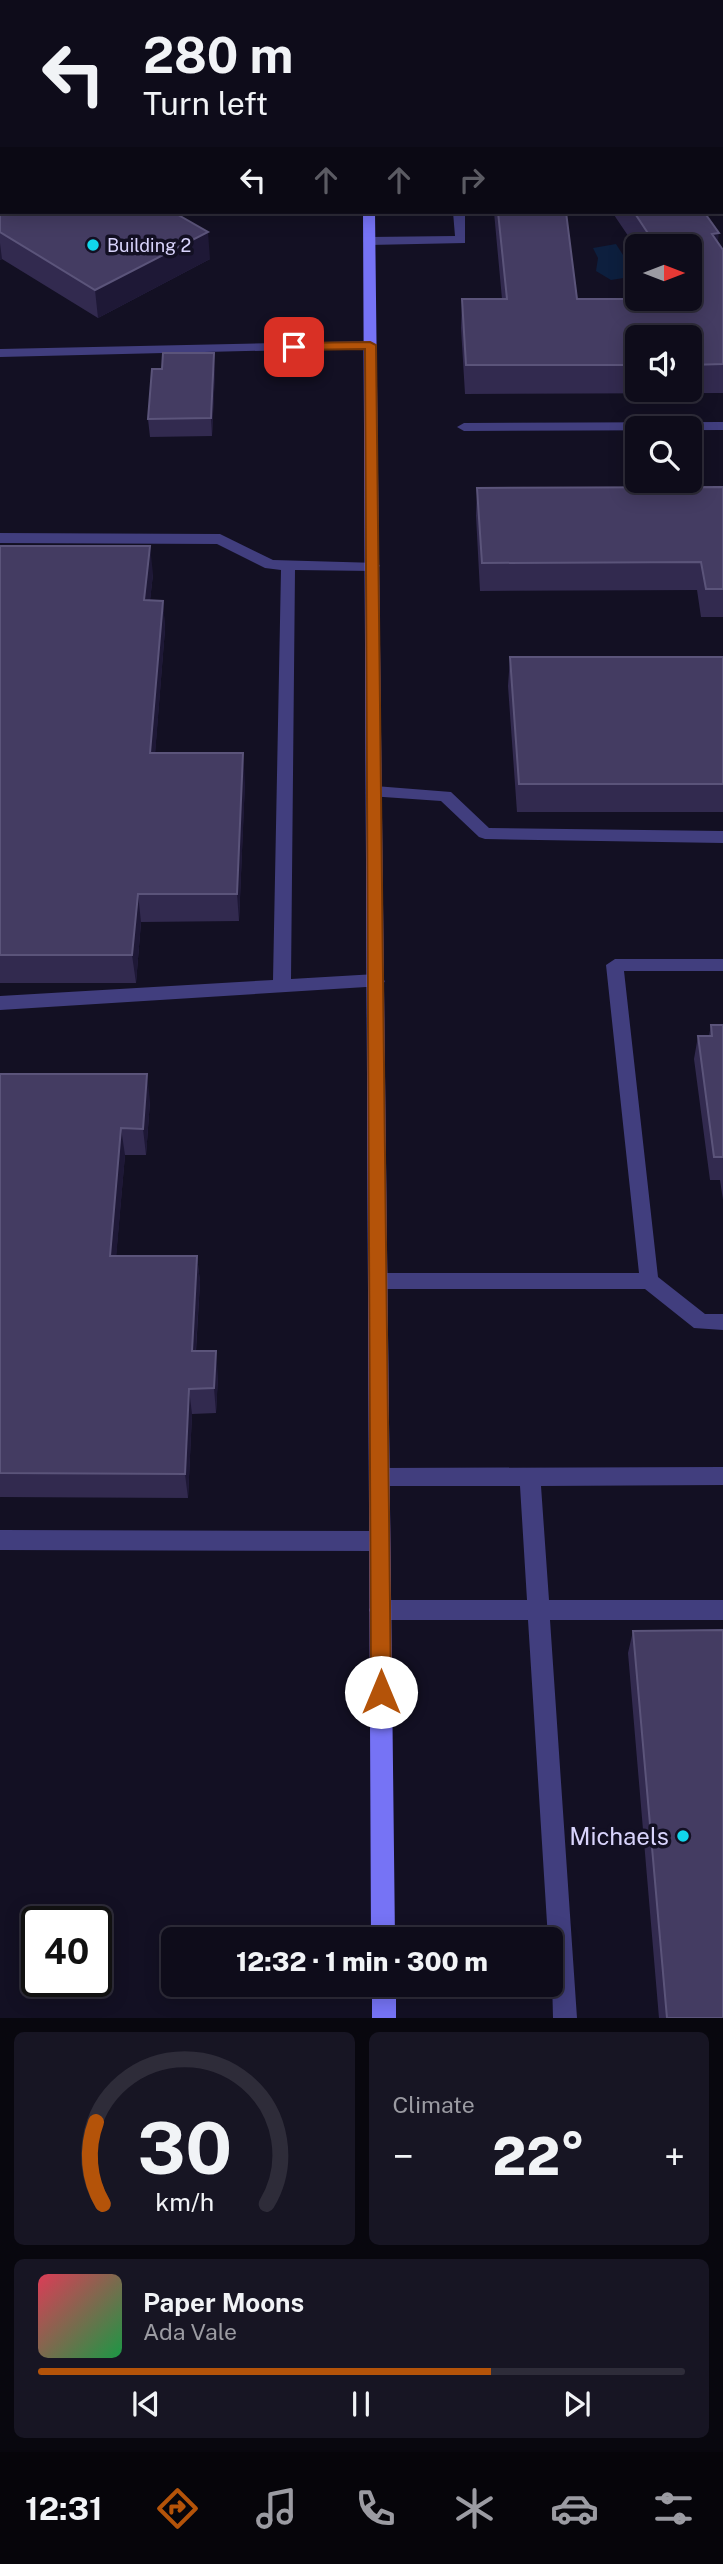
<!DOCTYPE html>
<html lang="en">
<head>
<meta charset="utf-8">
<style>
  body { margin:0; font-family:"Public Sans",sans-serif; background:#171523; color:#f1f3f6; height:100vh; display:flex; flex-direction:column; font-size:26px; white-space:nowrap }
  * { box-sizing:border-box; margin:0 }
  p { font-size:23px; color:#9b9ba2 }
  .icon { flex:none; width:38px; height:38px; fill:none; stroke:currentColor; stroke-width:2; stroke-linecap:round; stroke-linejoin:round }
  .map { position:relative; height:2018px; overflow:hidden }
  .side { display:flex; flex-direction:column; gap:14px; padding:14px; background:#08070e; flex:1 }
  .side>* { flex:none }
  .hud { position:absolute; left:0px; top:0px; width:724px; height:214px; box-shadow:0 4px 18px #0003,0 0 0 2px #2e2c39; background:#0e0c1a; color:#f1f3f6; overflow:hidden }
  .needle { width:46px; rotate:90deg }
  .fabs { position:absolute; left:625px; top:234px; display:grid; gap:14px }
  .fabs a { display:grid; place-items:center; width:77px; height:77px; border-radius:10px; background:#0e0c1a; box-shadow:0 4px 18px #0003,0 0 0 2px #2e2c39; font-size:35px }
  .speed { position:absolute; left:21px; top:1906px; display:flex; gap:14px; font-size:35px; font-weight:700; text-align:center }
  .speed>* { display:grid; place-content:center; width:91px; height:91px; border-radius:50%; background:#0e0c1a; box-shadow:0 4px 18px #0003,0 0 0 2px #2e2c39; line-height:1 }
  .speed .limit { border:4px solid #111; border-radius:10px; background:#fff; color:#111 }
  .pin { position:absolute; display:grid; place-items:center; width:60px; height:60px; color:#fff; margin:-30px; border-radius:14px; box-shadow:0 4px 10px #0006 }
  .me { position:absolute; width:77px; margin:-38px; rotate:0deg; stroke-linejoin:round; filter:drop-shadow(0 0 5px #0008) }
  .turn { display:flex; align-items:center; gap:24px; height:147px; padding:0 28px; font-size:32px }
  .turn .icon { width:91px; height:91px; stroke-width:2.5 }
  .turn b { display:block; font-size:49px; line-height:60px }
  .lanes { display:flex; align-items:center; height:66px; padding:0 28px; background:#0003; justify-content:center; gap:35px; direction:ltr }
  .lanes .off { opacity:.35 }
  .big { font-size:52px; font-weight:800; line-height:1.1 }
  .side .widget { flex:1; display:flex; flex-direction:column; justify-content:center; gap:10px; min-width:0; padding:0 24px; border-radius:10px; background:#171523 }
  .side .dial { align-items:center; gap:0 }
  .dial svg { height:182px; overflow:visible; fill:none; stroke:#2e2c39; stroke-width:7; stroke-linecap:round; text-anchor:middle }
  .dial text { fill:#f1f3f6; stroke:none }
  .song { display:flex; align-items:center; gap:21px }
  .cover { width:84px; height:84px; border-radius:10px; background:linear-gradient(135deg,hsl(350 70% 55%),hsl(140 70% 35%)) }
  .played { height:7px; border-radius:4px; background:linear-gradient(90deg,#b45309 70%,#2e2c39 70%) }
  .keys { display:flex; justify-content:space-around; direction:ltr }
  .heat { display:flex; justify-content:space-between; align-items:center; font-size:38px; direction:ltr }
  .side .tiles { flex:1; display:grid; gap:14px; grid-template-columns:1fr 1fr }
  .widget:last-child { grid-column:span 2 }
  .trip { position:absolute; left:161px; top:1927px; width:402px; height:70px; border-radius:10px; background:#0e0c1a; box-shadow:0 4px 18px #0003,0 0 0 2px #2e2c39; font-weight:800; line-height:70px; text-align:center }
  .dock { display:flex; height:112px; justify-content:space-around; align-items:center; background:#06050a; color:#9b9ba2 }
  .dock .icon { width:49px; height:49px }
  .dock .active { color:#b45309 }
  .dock b { font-size:32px; color:#f1f3f6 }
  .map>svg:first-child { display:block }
  .water { fill:#0d1f3e }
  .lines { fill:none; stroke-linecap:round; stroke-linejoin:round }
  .lane { fill:#413e7e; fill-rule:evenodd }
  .street { fill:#413e7e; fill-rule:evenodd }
  .secondary { fill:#7673f5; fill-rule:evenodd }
  .wall { fill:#322a4f; fill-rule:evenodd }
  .shaded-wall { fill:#1e1836 }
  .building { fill:#443c62; stroke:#5b547a; stroke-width:2 }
  .route { fill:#b45309; stroke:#753606; stroke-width:2 }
  .poi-dot { fill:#11d6eb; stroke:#131023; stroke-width:2.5 }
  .labels { text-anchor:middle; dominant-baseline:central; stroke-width:7; stroke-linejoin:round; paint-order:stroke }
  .far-poi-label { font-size:18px; fill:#d9d4fc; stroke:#131023; text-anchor:start }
  .near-poi-label { font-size:24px; fill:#d9d4fc; stroke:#131023; text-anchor:end }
</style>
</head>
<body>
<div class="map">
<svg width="723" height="2018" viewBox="0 0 723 2018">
  <rect width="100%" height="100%" fill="#131023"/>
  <path class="water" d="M616 244 630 266V277L611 280 596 271 598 258 593 248Z"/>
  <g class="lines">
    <path class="lane" d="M453 212H465V243L369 245 363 241 369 237 455 236Z
      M370 341 375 342V348L0 357V349Z
      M723 422V430L464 431 457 427 464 423Z
      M0 533 220 534 273 560 378 563 380 566 373 571 295 570 291 979 376 974 385 981 382 986 0 1010V996L273 980 281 570 265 568 217 544 0 543Z
      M375 786 451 792 489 828 723 831V843L485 839 479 837 441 801 369 796 367 792 369 788Z
      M615 959H723V971H624L658 1277 705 1314H723V1330L694 1328 645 1289H378L371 1287 368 1281 371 1275 378 1273H639L606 965Z
      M723 1467V1485L541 1486 549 1600H723V1620H550L577 2018H553L551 1939H548L528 1620H380L372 1617 369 1610 372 1603 380 1600H527L520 1486H379L372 1484 369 1477 372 1470 379 1468Z
      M0 1530 379 1531 386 1534 390 1541 386 1548 379 1551 0 1550Z"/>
    <path class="street" d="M563 0H574L575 2H564Z"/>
    <path class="secondary" d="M325 0H336L337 2H326Z
      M363 212H375L395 1939H371Z
      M372 1984H396V2018H372Z"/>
  </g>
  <path class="wall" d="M0 170 2 212 210 259 98 318 2 259 0 260Z
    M494 212H566L577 299H690V247H637V249L612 212H704L718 242 723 250V393L465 394 461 328 462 299H502ZM637 338H690V390H637Z
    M215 371 212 436 150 437 148 419Z
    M723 487V617H701L697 590 480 591 476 516 477 488Z
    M0 546 153 574 150 600 163 601 165 629 155 753 245 781 239 921 141 922 136 983H0Z
    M510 657H723V812H517L508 686Z
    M711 1025H723V1200L720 1180H710L694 1059 698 1036H709Z
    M0 1074 150 1101 146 1155H125L116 1256H197L200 1282 196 1351 218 1376 216 1413 192 1414 188 1498 0 1497Z
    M633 1631 723 2018H659L628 1653Z"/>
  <path class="shaded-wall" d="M2 103V131L0 132V104Z
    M208 232 210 259 98 318 95 290Z
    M719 233 715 261 712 234Z
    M0 243 2 259 0 260Z
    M214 353 215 371 212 436 211 418Z
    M150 546 153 574 147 628 144 600Z
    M163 601 165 629 153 781 150 753Z
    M243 753 245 781 239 921 237 894Z
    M138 894 141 922 136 983 132 955Z
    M147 1074 150 1101 146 1155 143 1129Z
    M121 1128 125 1155 114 1282 110 1256Z
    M197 1256 200 1282 194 1376 192 1351Z
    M216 1351 218 1376 216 1413 214 1388Z
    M189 1389 192 1414 188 1498 185 1474Z"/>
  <path class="building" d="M0 0H223L219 2H2V103L0 104Z
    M710 0H723V63V2H710Z
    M0 170 2 171V212H173L208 232 95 290 0 232Z
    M498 212H566L577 299H693L690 294V247H657L634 212H704L719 233 712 234 723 250V364L690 365V338H637V365H466L462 299H507Z
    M163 353H214L211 418 148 419 152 369H162Z
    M723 487V589H706L701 562 482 563 477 488Z
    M0 546H150L144 600 163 601 150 753H243L237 894H138L132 955H0Z
    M510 657H723V784H519Z
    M711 1025H723V1157H714L698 1036H712Z
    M0 1074H147L143 1129 121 1128 110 1256H197L192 1351H216L214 1388 189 1389 185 1474 0 1473Z
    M723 1630V2018H667L633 1631Z"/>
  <path class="route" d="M370 342 376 345 391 1692 388 1699 381 1702 374 1699 371 1692 365 349 294 350 288 347 294 343Z"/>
  <g class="poi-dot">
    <circle cx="93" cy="245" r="7"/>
    <circle cx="683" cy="1836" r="7"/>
  </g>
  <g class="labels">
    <g class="far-poi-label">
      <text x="107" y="245">Building 2</text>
    </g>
    <g class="near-poi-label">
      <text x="669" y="1836">Michaels</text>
    </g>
  </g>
</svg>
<div class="fabs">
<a><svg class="needle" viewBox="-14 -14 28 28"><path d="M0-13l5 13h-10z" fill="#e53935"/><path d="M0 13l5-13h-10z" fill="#9b9ba2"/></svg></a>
<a><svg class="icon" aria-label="sound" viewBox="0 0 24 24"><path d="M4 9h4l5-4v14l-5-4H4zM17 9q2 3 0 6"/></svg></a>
<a><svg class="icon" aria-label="search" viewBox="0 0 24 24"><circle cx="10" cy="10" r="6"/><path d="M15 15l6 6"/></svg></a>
</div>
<div class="speed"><div class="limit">40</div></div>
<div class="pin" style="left:294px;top:347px;background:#d93025"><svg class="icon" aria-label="arrive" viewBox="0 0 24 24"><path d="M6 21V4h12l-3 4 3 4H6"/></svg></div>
<svg class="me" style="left:381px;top:1692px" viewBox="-20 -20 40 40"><circle r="19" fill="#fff"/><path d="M0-13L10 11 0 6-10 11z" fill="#b45309"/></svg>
<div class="trip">12:32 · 1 min · 300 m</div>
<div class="hud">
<div class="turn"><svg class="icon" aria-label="left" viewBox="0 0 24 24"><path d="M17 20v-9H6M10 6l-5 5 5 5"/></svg><div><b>280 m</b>Turn left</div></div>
<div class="lanes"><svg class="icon" aria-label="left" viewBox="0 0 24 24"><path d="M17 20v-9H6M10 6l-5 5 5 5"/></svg><svg class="icon off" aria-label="ahead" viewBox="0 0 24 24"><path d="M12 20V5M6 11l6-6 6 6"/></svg><svg class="icon off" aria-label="ahead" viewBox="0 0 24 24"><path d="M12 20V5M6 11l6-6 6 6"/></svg><svg class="icon off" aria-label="right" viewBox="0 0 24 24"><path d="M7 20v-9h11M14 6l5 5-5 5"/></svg></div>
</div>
</div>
<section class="side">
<div class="tiles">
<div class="widget dial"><svg viewBox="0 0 100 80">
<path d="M14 69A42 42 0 1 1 86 69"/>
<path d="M14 69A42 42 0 0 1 11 33" stroke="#b45309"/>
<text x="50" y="56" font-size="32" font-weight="700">30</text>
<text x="50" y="72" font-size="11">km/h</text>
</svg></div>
<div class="widget"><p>Climate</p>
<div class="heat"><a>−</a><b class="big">22°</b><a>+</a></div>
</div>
<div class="widget">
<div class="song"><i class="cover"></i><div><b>Paper Moons</b><p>Ada Vale</p></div></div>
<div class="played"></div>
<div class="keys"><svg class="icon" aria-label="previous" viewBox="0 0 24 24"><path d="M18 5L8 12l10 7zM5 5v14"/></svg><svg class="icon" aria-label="pause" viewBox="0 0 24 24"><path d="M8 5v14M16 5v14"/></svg><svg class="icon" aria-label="next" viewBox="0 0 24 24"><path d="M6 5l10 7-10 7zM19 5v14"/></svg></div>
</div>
</div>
</section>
<nav class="dock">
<b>12:31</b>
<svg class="icon active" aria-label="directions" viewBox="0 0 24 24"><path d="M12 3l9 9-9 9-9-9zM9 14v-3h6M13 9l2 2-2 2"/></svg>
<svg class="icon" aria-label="music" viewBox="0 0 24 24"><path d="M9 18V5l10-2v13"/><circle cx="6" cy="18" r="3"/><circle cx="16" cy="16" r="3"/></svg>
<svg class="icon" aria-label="phone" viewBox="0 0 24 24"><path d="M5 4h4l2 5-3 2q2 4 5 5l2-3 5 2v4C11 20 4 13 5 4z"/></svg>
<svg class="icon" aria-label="climate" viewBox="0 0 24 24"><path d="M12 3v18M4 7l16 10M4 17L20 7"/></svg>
<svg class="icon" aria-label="car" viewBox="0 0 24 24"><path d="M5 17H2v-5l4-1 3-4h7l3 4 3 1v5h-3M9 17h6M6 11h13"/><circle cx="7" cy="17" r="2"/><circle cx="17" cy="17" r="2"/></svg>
<svg class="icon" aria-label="filters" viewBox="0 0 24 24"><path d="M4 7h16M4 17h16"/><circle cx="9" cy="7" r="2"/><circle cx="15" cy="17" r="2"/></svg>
</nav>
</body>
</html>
